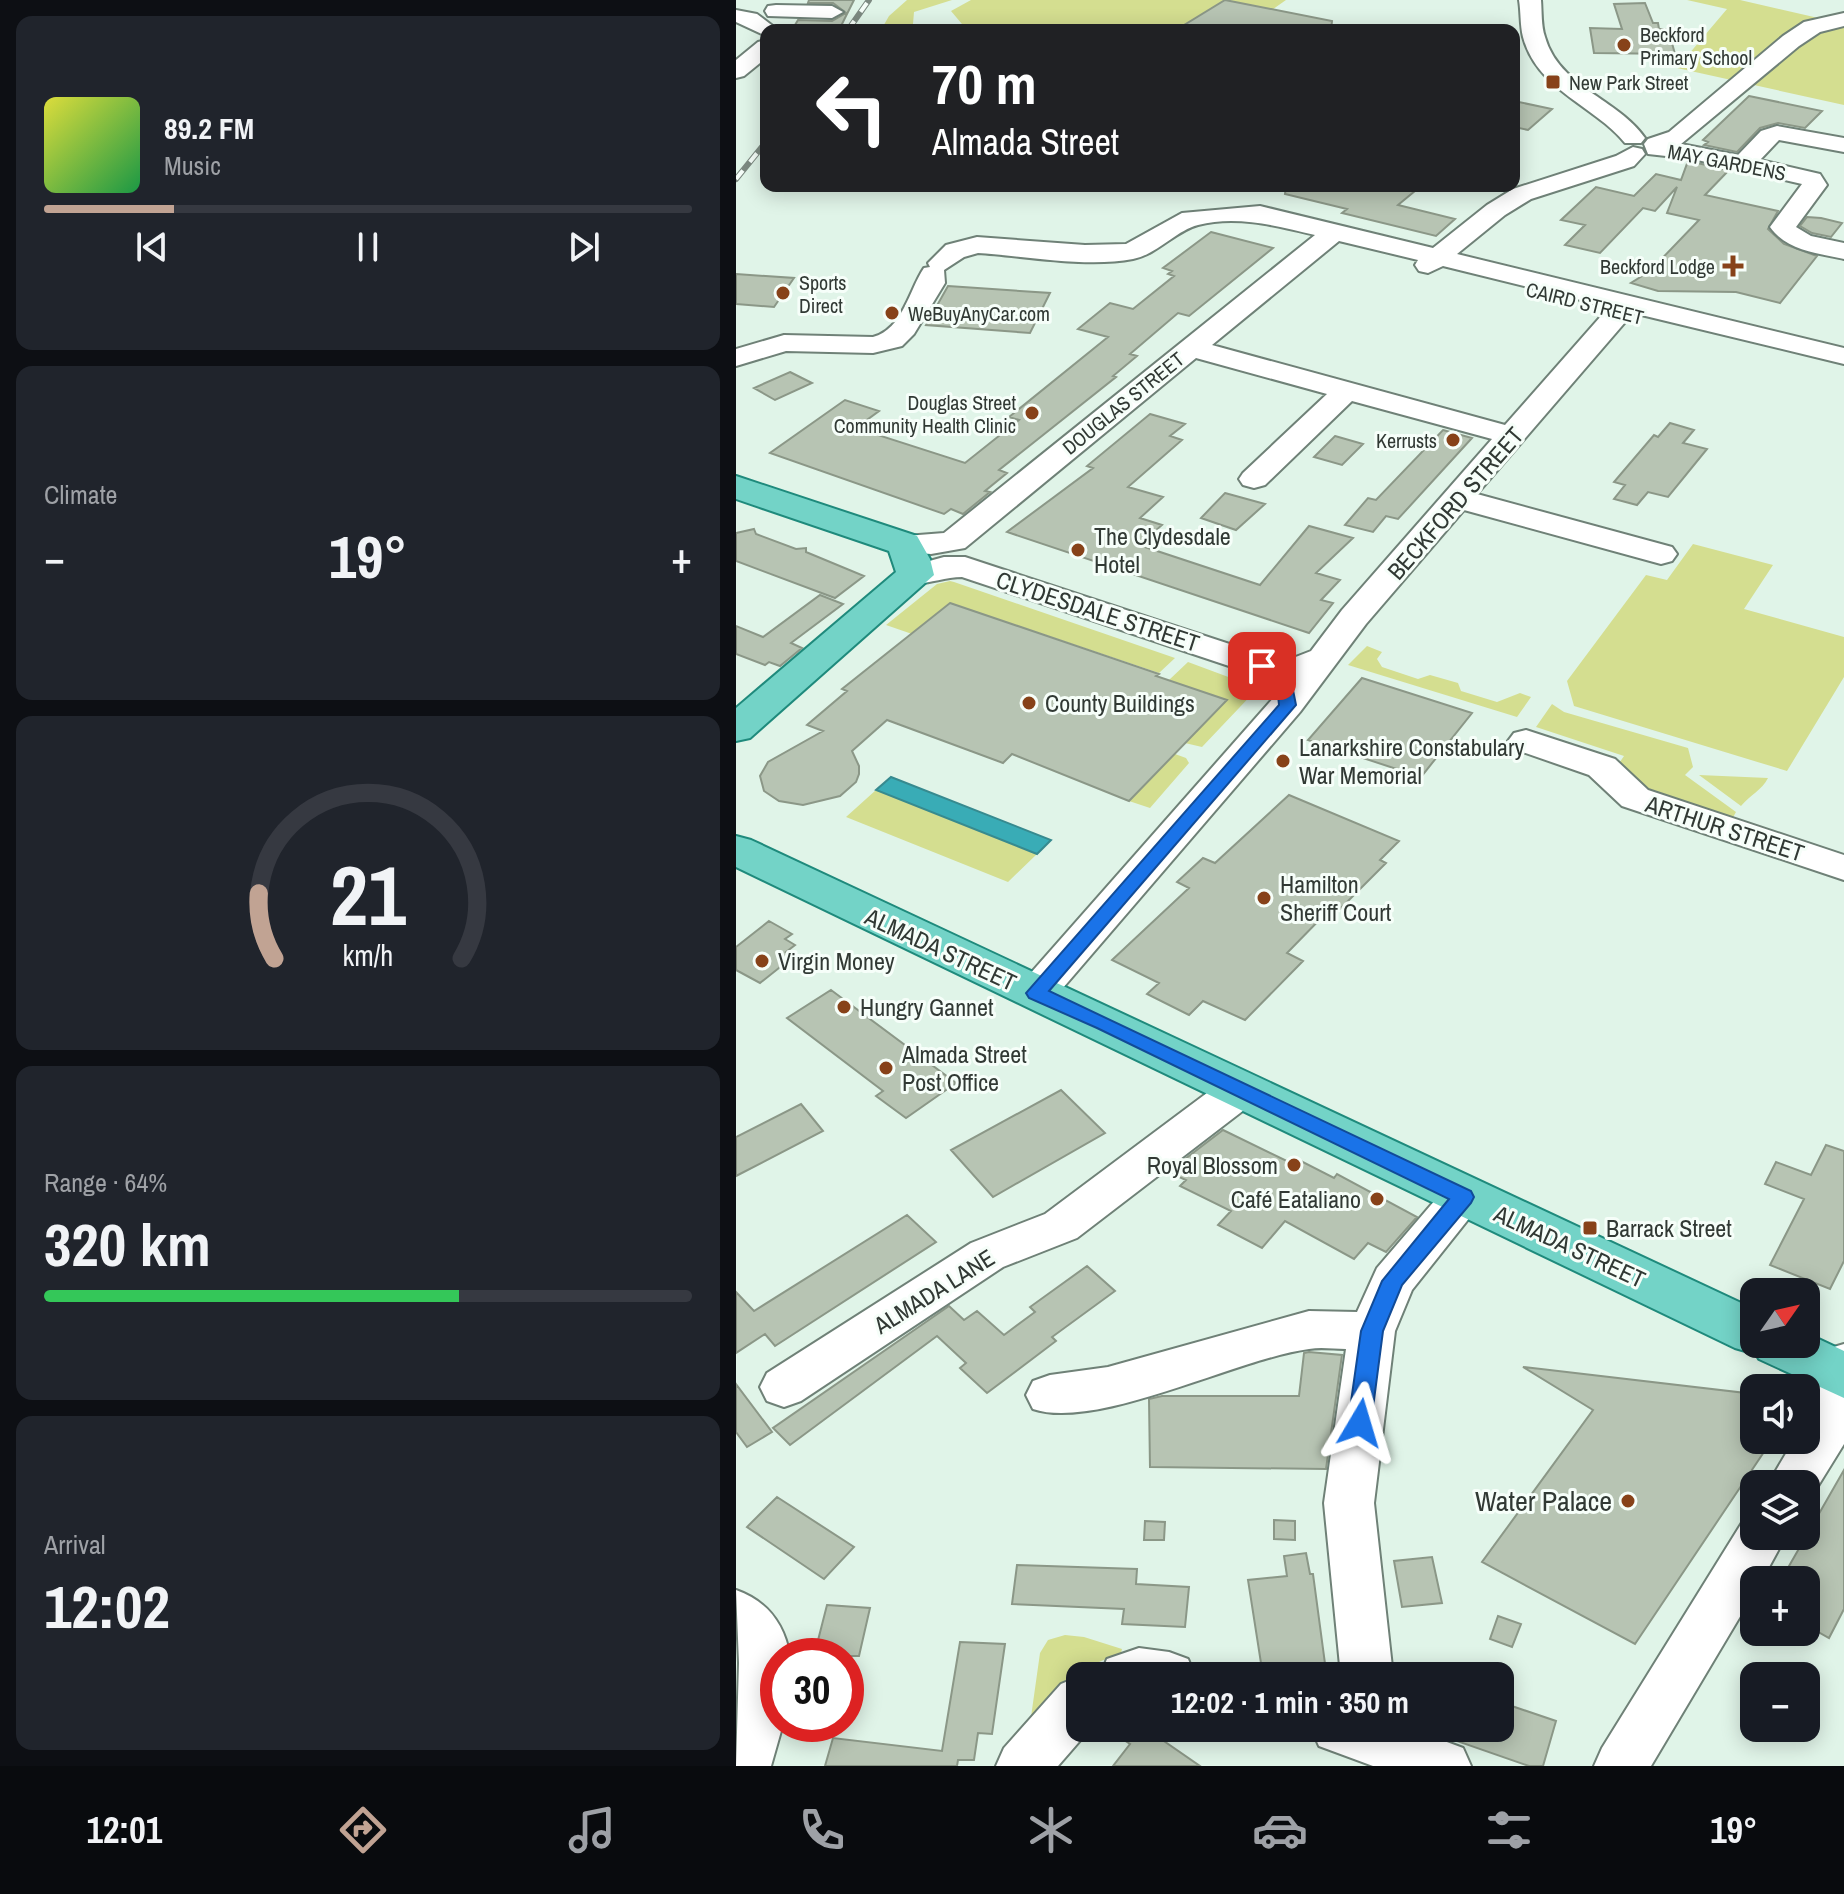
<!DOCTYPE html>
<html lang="en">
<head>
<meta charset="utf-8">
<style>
  body { margin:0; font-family:"Archivo Narrow",sans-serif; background:#20242c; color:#f1f3f6; height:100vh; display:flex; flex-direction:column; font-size:30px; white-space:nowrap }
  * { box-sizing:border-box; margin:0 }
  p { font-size:26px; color:#9ea1a6 }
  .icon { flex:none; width:44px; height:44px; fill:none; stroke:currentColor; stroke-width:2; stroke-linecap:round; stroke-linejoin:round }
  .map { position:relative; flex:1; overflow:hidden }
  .drawer { display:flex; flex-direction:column; gap:16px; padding:16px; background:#0d0f14; width:736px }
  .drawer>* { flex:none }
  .banner { position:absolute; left:24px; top:24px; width:760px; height:168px; border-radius:16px; box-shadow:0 4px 20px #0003; background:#202124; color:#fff; overflow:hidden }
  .needle { width:52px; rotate:56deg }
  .buttons { position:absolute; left:1004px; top:1278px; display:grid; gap:16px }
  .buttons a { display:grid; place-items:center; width:80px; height:80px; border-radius:16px; background:#171b24; box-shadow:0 4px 20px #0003; font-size:40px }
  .speed { position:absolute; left:24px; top:1638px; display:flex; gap:16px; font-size:40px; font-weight:700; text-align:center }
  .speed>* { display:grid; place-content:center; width:104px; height:104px; border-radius:50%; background:#171b24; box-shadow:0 4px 20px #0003; line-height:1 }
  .speed .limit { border:12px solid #d22; background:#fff; color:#111 }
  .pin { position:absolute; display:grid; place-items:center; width:68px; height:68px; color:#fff; margin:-34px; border-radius:16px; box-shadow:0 4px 12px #0006 }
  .me { position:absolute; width:88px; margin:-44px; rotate:7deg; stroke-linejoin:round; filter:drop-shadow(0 0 6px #0008) }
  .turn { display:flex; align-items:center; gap:28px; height:168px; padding:0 40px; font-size:36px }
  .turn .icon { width:104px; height:104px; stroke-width:2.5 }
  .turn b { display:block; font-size:56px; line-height:68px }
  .big { font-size:60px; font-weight:700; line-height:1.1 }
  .drawer .card { flex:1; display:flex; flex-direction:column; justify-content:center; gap:12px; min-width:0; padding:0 28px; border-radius:16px; background:#20242c }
  .drawer .dial { align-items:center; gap:0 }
  .dial svg { height:208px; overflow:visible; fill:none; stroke:#363941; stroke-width:7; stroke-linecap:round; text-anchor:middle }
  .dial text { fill:#f1f3f6; stroke:none }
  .song { display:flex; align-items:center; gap:24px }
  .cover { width:96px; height:96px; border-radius:12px; background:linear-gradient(135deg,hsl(60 70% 55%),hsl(140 70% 35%)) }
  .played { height:8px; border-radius:4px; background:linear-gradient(90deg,#c1a393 20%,#363941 20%) }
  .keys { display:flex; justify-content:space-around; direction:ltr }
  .heat { display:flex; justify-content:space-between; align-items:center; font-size:44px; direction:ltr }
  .charge { height:12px; border-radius:6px; background:linear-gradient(90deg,#34c759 64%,#363941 0) }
  .trip { position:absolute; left:330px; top:1662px; width:448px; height:80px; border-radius:16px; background:#171b24; box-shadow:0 4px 20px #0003; font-weight:700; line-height:80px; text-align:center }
  .dock { display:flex; height:128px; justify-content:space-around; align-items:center; background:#090b0e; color:#9ea1a6 }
  .dock .icon { width:56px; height:56px }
  .dock .current { color:#c1a393 }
  .dock b { font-size:36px; color:#f1f3f6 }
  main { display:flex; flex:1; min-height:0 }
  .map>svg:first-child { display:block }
  .green { fill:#d4de90 }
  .water { fill:#39acb6; stroke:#378a8f; stroke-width:2 }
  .building { fill:#b7c4b3; stroke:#8b9787; stroke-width:2 }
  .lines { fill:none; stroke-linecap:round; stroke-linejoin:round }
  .minor-casing { stroke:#6f8177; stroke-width:4 }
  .major-casing { stroke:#1f8a7c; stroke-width:4 }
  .minor { fill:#fff; fill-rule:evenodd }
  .major { fill:#73d3c7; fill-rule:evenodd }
  .rail-casing { stroke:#7c8981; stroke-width:6 }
  .rail { stroke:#f6fef9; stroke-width:4; stroke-dasharray:11; stroke-linecap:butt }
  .route { fill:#1a73e8; stroke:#114b97; stroke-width:2 }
  .poi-dot { fill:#874219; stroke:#f6fef9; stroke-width:3 }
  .labels { text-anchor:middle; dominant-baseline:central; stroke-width:6; stroke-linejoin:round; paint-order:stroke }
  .far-poi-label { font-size:20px; fill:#313934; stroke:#f6fef9; text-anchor:start }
  .far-street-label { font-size:20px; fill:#313934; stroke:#f6fef9 }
  .street-label { font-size:24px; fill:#313934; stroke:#f6fef9 }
  .poi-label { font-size:24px; fill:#313934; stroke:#f6fef9; text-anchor:start }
  .near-poi-label { font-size:28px; fill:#313934; stroke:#f6fef9; text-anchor:end }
</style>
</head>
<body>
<main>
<section class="drawer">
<div class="card">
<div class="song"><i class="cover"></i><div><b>89.2 FM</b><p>Music</p></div></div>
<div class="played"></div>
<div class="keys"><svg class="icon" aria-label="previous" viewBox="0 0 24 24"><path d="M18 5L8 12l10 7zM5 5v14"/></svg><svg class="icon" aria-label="pause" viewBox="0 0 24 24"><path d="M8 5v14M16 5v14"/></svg><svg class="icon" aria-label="next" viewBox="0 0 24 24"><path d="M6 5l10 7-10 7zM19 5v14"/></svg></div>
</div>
<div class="card"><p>Climate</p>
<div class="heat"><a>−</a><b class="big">19°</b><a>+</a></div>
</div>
<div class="card dial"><svg viewBox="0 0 100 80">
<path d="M14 69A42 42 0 1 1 86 69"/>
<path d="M14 69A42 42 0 0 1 8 44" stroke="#c1a393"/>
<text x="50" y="56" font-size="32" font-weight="700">21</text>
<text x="50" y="72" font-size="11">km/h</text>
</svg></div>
<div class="card"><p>Range · 64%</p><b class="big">320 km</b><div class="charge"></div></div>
<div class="card"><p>Arrival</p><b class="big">12:02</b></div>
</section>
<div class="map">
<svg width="1108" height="1766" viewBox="0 0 1108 1766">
  <rect width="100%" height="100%" fill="#e0f4e8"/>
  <path class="green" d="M171 0H216L178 12 177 24 184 29 145 30 153 16Z
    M235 0H550L507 30H231L215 11Z
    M951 0H1004L1091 20 1108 12V105L941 68 991 9Z
    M957 544 1037 565 1008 609 1108 637V677L1051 771 838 706 831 681 910 575 931 580Z
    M214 581 218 582 439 658 423 673 214 603 176 634 150 625 201 584Z
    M631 646 646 652 641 659 646 667 682 679 694 675 722 683 725 691 761 702 784 693 795 697 781 717 612 665Z
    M452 662 522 688 466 747 449 743 491 700 433 680Z
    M816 704 828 712 952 748 957 767 949 775 1000 812 995 821 904 793 879 769 888 756 800 727Z
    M439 754 450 758 453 763 414 808 393 801Z
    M963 775 1032 778C1026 790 1014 795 1005 806Z
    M140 790 301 854 272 882 110 817Z
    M329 1635 348 1637 386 1649 385 1653C343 1668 324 1684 298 1720L295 1717 304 1653 312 1640Z"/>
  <path class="water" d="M155 777 315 840 301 854 140 790Z"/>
  <path class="building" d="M73 0H118L103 30H56L62 20 96 21 110 13 97 3H72Z
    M489 0 596 21 595 30H440Z
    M909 3 917 23H922L923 29H932L939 54 858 53 854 28 886 29 878 4Z
    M1013 96 1086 111 1069 128 1042 123 1024 128 1001 152 968 145 972 142 967 140Z
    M778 101 816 109 792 130 778 127Z
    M952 161 993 170 969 195 1042 211 1032 229 1048 244 1081 256 1044 303 1000 292 922 291 895 283 914 271 963 220 931 213 941 187 919 211 907 208 864 253 829 245 849 225 825 220 860 187 898 196 920 174 945 180Z
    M550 186H685L662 205 719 219 700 236 606 213 611 209 549 194Z
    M1071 217 1085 218 1106 223 1095 237 1076 233 1064 226Z
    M475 232 537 248 453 316 442 313 394 354 401 356 377 376 380 377 263 470 271 473 249 491 254 492 227 514 215 509 208 514 34 453 109 400 143 411 120 428 229 463 283 420 273 417 372 337 342 329 374 303 397 309 438 276 432 274 436 271 427 268Z
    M0 274 58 278 38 307 0 304Z
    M212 286 314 293 294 333 190 325Z
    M54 372 76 383 39 400 18 388Z
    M414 414 449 424 434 436 446 440 392 487 427 497 404 518 426 525 403 545 524 585 573 526 617 538 580 573 604 580 585 600 597 603 573 633 271 532 357 468 351 466Z
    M934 423 958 430 947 443 971 449 932 497 912 492 901 505 878 499 889 485 878 482 918 435 922 437Z
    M707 430 736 438 662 519 650 516 637 532 609 525 632 498 640 500Z
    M599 436 627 444 606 465 578 457Z
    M489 493 529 504 500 530 465 518Z
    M18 529 20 534 60 549 70 548V552L128 576 99 598 0 561V533Z
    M84 595 107 604 55 643 66 648 44 666 33 662 29 665 0 654V626L27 637Z
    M214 603 423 674 420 676 491 700 393 801 276 754 267 763 151 720 116 751 123 766V774L120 782 104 796 67 805 43 801 28 791 24 776 32 762 87 731 71 725 111 691 106 689Z
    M626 678 736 713 685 777 572 740Z
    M553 795 663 841 644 860 650 863 601 912 594 909 551 953 567 961 509 1020 467 1001 453 1015 411 994 423 983 376 960 453 888 441 882 467 858 479 863Z
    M33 921 56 934 49 939 59 945 50 952 58 956 24 983 0 970V947Z
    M95 990 220 1083 170 1118 140 1096 147 1091 51 1018Z
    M325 1090 369 1133 257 1197 215 1150Z
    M65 1104 87 1131 0 1176V1137Z
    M487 1130 559 1165 563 1160 598 1178 601 1174 681 1217 650 1252 632 1243 618 1259 549 1221 526 1248 482 1225 495 1211 444 1186 450 1180 432 1172Z
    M1090 1145 1108 1151V1261L1094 1289 1034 1265 1068 1199 1029 1184 1040 1162 1075 1175Z
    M171 1215 200 1242 39 1346 29 1334 0 1353V1292L18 1311Z
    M351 1266 379 1291 316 1337 320 1341 251 1393 224 1368 230 1363 201 1336 54 1445 37 1428 213 1306 228 1320 241 1311 268 1335 299 1312 294 1307Z
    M573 1352 606 1355 590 1469 414 1467 413 1399 426 1396H563L568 1353Z
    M787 1367 1018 1394V1440H1036L899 1644 746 1562 857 1410Z
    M0 1384 36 1432 11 1447 0 1432Z
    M1108 1470V1609L1093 1638 1070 1625V1580H1045Z
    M41 1497 118 1547 88 1579 11 1527Z
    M538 1520 559 1521V1540L538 1539Z
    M409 1521 429 1522 428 1540H408Z
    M570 1553 574 1574H577L590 1671 527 1676 512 1580 551 1576 548 1556Z
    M696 1557 706 1603 666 1607 658 1561Z
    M281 1565 401 1569 400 1584 453 1587 449 1627 386 1624 388 1609 276 1604Z
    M91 1605 134 1608 123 1656H78Z
    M762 1616 785 1624 776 1647 754 1639Z
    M224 1642 269 1644 256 1734 242 1733 238 1760H222L221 1766H89L97 1738 206 1751Z
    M764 1702 820 1721 807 1766H793L692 1731 693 1728H764Z
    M370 1728H409L464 1766H377L394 1744Z"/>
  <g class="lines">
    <defs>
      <path id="minor" d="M783 0H805C806 12 805 26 809 37 823 87 882 99 909 138L905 143H889C858 105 801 90 787 37 784 25 785 12 783 0Z
        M40 5 96 6 107 12 96 18 32 16 29 11 32 6Z
        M0 10 21 14 42 30H30V36L0 22Z
        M1108 13V26L1084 32 1063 46 945 144 1002 155 1025 131 1041 126 1108 138V152L1043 140 1024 160 1084 174 1091 185 1060 227 1075 236 1108 243V259C1081 253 1051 251 1034 227L1066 184 957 159 912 154 908 144 912 139 933 132 1047 36 1068 22Z
        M30 40V58L8 76 0 78V60L22 42Z
        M897 147 906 149 909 154 898 166 795 199 769 215 721 254 1108 348V364L897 313 741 494 936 547 941 554 936 561 925 564 728 510 630 624 564 712 314 1003 300 1007 286 1003 280 993 286 983 555 678 514 673 226 577C206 577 187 587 168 582L163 575 168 568 208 557H229L530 656 557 658 575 651 606 610 756 439 616 401 529 485 518 488 507 485 503 479 507 473 591 394 460 358 229 548 195 554 157 551 152 544 157 537 208 533 579 235C541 226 501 215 462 225 439 231 422 254 397 259 351 268 289 256 242 253L228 257 208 270 209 283 178 334 166 346 137 353 50 351 0 366V349L48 335 137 337C167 329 173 290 188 268L194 267 192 263 210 245 241 237 349 245 390 244 446 213 524 206 697 248 751 205 777 189 880 156ZM603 241 682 260 679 265 683 271 692 273 707 266 873 307 769 425 476 345Z
        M790 730 879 759 912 790 1108 855V880L886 806 853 775 778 749 772 741 778 733Z
        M506 1074 521 1078 527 1089 521 1100 341 1238 267 1267 65 1401 48 1407 31 1401 24 1387 31 1373 235 1243 309 1214 491 1078Z
        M728 1180 744 1185 750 1197 676 1290 659 1331 638 1503 657 1676H605L588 1503 610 1349C598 1349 585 1347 573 1349 502 1358 361 1431 297 1409L290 1395 297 1381 314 1375 372 1367 573 1311 621 1312 641 1268 712 1185Z
        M1108 1344V1444L1074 1499 1070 1500V1484H1032L1058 1440H1070V1421L1078 1409 1080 1373 1091 1349Z
        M1018 1517V1536H1050L1026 1580H1018V1593L915 1766H858L866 1748 1007 1521Z
        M0 1590C31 1601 48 1623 54 1656H42V1724H47L35 1766H0L3 1663Z
        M403 1648 433 1652 452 1659 459 1676H364L371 1659Z
        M344 1676V1728H355L322 1766H260L268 1748 325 1684Z
        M575 1728H673L727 1748 735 1766H637L583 1746Z"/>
      <path id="major" d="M0 476 181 536 194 559 198 575 14 738 0 741V708L160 572 153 551 0 499Z
        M0 836 15 840 1018 1309V1344H1070V1333L1108 1351V1398L1023 1359 1020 1354 999 1348 0 867Z"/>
    </defs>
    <use href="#minor" class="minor-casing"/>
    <use href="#major" class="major-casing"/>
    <use href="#minor" class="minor"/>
    <use href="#major" class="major"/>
    <defs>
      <path id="rail" d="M112 30 133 0
        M0 179 30 142"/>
    </defs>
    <use href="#rail" class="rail-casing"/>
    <use href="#rail" class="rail"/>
  </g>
  <path class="route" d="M526 661 555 680 560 705 313 991 735 1191 738 1197 735 1203 666 1285 647 1331 635 1423 632 1430 624 1433 616 1430 612 1423 625 1331 646 1281 713 1199 361 1028 293 998 290 993 543 705 541 685 518 666Z"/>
  <g class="poi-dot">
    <circle cx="888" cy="45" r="8"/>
    <rect x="809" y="74" width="16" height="16" rx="4"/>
    <path d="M993 254h8v8h8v8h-8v8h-8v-8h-8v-8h8z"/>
    <circle cx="47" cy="293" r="8"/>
    <circle cx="156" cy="313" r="8"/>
    <circle cx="296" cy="413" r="8"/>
    <circle cx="717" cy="440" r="8"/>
    <circle cx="342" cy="550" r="8"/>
    <circle cx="293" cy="703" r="8"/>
    <circle cx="547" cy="761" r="8"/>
    <circle cx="528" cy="898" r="8"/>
    <circle cx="26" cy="961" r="8"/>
    <circle cx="108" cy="1007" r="8"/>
    <circle cx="150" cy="1068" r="8"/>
    <circle cx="558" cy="1165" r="8"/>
    <circle cx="641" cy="1199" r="8"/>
    <rect x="846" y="1220" width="16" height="16" rx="4"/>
    <circle cx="892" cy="1501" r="8"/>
  </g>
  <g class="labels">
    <g class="far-poi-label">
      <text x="904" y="34">Beckford<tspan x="904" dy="23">Primary School</tspan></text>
      <text x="833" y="82">New Park Street</text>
      <text x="979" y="266" text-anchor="end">Beckford Lodge</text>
      <text x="63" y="282">Sports<tspan x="63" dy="23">Direct</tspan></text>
      <text x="172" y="313">WeBuyAnyCar.com</text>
      <text x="280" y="402" text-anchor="end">Douglas Street<tspan x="280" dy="23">Community Health Clinic</tspan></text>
      <text x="701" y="440" text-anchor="end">Kerrusts</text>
    </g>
    <g class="far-street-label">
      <text transform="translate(991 162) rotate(11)">MAY GARDENS</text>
      <text transform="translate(849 303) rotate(14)">CAIRD STREET</text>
      <text transform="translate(387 403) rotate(-39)">DOUGLAS STREET</text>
    </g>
    <g class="street-label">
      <text transform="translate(719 503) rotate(-49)">BECKFORD STREET</text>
      <text transform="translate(362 611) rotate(18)">CLYDESDALE STREET</text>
      <text transform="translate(989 828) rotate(18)">ARTHUR STREET</text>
      <text transform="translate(205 949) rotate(25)">ALMADA STREET</text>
      <text transform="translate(834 1246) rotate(25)">ALMADA STREET</text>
      <text transform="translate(198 1291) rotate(-32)">ALMADA LANE</text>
    </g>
    <g class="poi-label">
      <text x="358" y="536">The Clydesdale<tspan x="358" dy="28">Hotel</tspan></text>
      <text x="309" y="703">County Buildings</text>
      <text x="563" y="747">Lanarkshire Constabulary<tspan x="563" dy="28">War Memorial</tspan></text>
      <text x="544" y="884">Hamilton<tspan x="544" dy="28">Sheriff Court</tspan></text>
      <text x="42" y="961">Virgin Money</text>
      <text x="124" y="1007">Hungry Gannet</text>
      <text x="166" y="1054">Almada Street<tspan x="166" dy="28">Post Office</tspan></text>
      <text x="542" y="1165" text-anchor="end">Royal Blossom</text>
      <text x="625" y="1199" text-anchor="end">Café Eataliano</text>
      <text x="870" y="1228">Barrack Street</text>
    </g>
    <g class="near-poi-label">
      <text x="876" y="1501">Water Palace</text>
    </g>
  </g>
</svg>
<div class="buttons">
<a><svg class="needle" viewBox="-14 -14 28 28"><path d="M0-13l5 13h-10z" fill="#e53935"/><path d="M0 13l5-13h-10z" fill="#9ea1a6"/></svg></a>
<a><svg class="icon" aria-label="sound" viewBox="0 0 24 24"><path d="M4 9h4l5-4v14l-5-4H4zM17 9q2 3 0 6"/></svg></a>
<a><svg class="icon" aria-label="layers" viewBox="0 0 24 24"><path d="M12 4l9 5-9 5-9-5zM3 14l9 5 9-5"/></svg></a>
<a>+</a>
<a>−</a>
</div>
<div class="speed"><div class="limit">30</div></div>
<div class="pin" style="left:526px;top:666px;background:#d93025"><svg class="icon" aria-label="arrive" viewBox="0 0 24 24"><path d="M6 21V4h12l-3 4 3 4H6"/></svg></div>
<svg class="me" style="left:624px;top:1423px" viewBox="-20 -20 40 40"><path d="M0-17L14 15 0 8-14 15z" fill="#1a73e8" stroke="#fff" stroke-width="4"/></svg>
<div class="trip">12:02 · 1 min · 350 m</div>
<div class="banner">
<div class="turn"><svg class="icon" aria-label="left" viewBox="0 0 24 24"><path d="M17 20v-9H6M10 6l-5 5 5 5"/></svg><div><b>70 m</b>Almada Street</div></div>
</div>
</div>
</main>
<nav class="dock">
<b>12:01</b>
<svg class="icon current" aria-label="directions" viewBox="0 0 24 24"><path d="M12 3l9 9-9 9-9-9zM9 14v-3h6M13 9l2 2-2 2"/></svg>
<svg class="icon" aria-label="music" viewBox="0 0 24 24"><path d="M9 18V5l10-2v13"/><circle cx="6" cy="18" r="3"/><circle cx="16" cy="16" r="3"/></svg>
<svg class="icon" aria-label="phone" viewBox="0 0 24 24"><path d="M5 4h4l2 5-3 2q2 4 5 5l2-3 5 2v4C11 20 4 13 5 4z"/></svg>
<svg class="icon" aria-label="climate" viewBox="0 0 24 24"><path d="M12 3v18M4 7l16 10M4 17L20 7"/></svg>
<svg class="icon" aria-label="car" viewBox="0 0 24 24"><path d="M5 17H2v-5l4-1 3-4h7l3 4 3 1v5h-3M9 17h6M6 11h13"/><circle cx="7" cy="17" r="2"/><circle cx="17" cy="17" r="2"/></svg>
<svg class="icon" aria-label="filters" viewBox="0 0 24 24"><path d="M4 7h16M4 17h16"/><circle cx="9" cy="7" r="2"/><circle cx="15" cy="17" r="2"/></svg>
<b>19°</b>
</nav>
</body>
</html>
